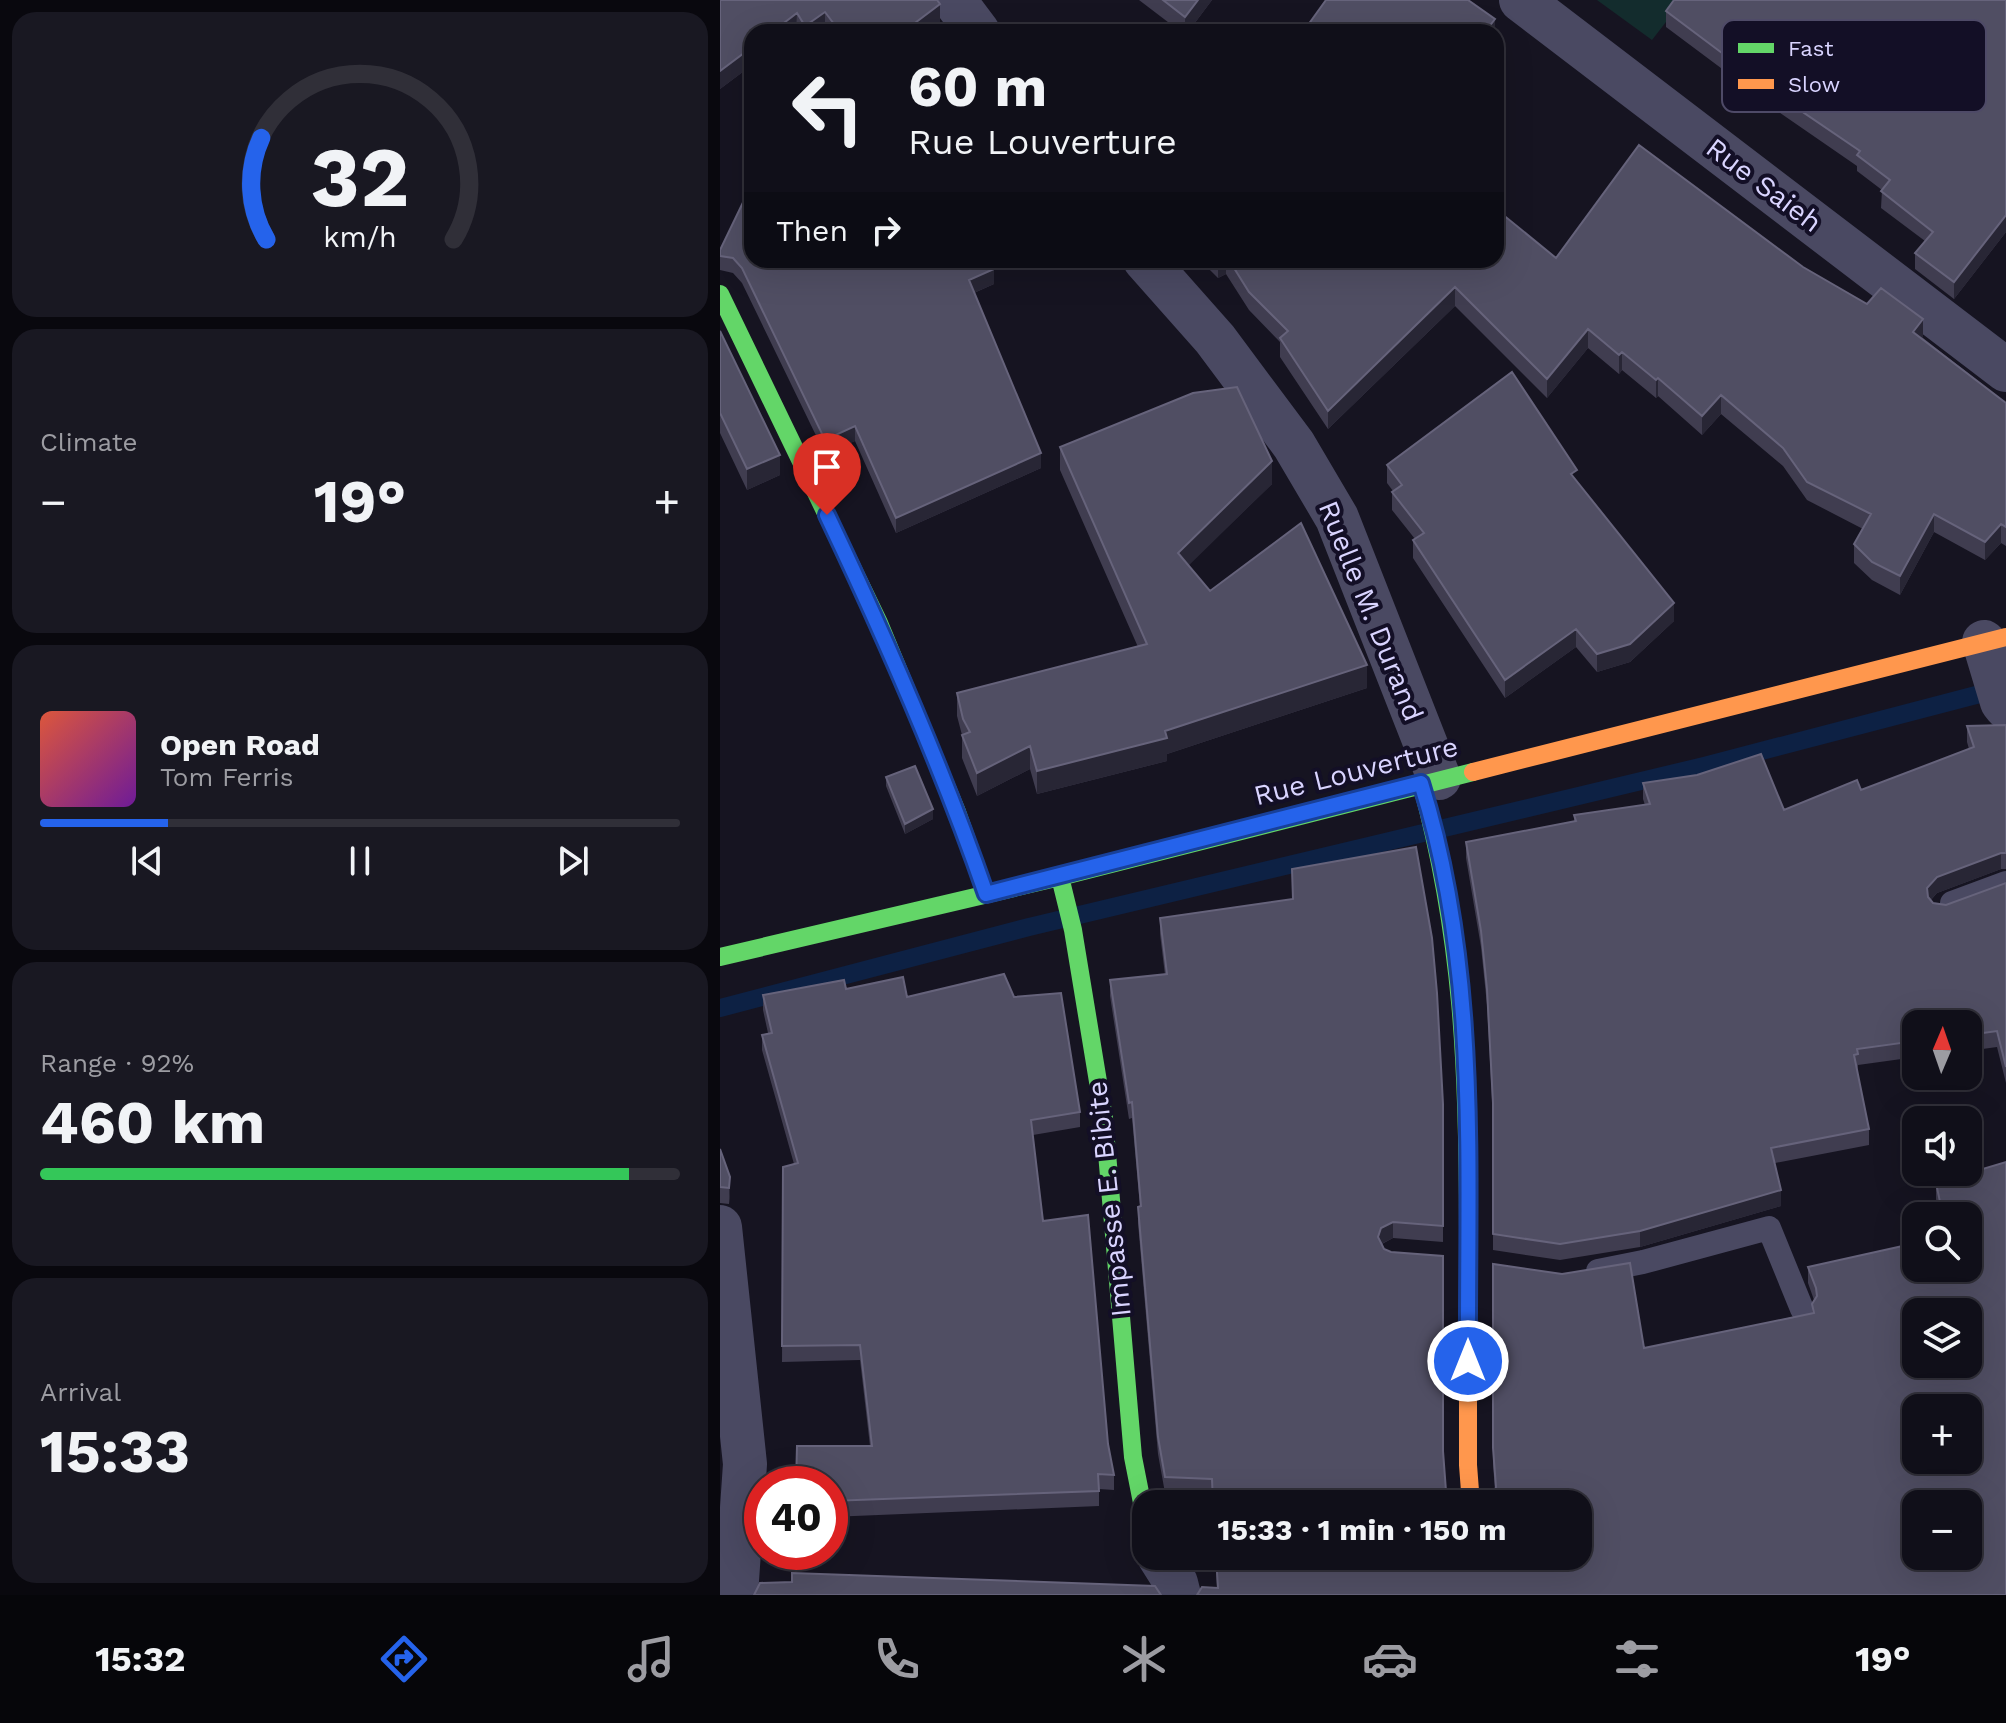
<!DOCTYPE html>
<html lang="en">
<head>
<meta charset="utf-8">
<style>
  body { margin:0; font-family:"Work Sans",sans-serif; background:#191822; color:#f1f3f6; height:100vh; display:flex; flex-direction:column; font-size:30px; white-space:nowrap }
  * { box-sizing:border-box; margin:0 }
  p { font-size:26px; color:#9c9ca2 }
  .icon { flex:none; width:44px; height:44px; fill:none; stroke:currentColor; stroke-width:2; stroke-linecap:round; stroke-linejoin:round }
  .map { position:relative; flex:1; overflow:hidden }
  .side { display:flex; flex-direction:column; gap:12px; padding:12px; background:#09080e; width:720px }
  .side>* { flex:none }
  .top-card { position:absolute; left:24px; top:24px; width:760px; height:244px; border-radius:24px; box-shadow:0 8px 32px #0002,0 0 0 2px #302f38; background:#100f19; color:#f1f3f6; overflow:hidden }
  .needle { width:52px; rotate:2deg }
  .tools { position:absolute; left:1182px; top:1010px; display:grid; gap:16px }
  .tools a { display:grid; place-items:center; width:80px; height:80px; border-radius:16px; background:#100f19; box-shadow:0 8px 32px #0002,0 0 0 2px #302f38; font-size:40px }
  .speed { position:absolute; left:24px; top:1466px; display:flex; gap:16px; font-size:40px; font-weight:700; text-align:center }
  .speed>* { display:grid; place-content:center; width:104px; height:104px; border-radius:50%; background:#100f19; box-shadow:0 8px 32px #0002,0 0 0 2px #302f38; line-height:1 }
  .speed .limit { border:12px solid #d22; background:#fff; color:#111 }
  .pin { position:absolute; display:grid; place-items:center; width:68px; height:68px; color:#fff; margin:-82px -34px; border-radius:50% 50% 50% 0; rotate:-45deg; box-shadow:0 0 8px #0007 }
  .pin .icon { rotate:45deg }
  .me { position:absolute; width:88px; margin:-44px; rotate:0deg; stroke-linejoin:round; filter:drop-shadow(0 0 6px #0008) }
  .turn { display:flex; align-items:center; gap:28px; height:168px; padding:0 32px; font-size:36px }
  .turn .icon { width:104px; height:104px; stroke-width:2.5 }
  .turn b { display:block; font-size:56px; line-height:68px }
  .then { display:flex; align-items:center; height:76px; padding:0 32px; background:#0003; gap:16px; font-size:30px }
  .big { font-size:60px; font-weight:700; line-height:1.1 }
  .side .widget { flex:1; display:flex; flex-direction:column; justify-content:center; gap:12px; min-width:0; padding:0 28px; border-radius:24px; background:#191822 }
  .side .dial { align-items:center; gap:0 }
  .dial svg { height:208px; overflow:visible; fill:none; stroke:#302f38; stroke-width:7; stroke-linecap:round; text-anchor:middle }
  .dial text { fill:#f1f3f6; stroke:none }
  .song { display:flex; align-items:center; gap:24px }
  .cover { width:96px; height:96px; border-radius:12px; background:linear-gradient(135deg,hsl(10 70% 55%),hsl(280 70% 35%)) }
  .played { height:8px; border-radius:4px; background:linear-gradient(90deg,#2563eb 20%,#302f38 20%) }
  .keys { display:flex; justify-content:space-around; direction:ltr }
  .heat { display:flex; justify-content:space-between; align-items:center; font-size:44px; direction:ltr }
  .charge { height:12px; border-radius:6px; background:linear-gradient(90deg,#34c759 92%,#302f38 0) }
  .trip { position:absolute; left:412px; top:1490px; width:460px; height:80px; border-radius:24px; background:#100f19; box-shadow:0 8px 32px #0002,0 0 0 2px #302f38; font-weight:700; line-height:80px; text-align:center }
  .tab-bar { display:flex; height:128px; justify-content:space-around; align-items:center; background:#06060a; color:#9c9ca2 }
  .tab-bar .icon { width:56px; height:56px }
  .tab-bar .on { color:#2563eb }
  .tab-bar b { font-size:36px; color:#f1f3f6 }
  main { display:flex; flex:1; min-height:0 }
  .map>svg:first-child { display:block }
  .green { fill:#132c2d }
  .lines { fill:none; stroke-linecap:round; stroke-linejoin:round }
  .stream { stroke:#0d2144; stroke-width:18 }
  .lane { stroke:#4a4962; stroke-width:24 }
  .street { stroke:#4a4962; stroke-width:44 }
  .fast { stroke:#63d668; stroke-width:18 }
  .slow { stroke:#ff974d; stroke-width:18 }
  .wall { fill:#403d50 }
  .shaded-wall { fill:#282635 }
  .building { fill:#504e63; stroke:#66637b; stroke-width:2; fill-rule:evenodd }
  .route-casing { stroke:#184099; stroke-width:20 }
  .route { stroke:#2563eb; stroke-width:14 }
  .labels { text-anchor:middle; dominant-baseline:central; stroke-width:8; stroke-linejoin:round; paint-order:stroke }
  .street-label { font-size:28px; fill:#d9d4ff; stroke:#130f26 }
  .key { fill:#130f26; stroke:#4e4a67; stroke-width:2 }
  .key-label { font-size:22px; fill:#d9d4ff }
</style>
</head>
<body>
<main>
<section class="side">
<div class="widget dial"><svg viewBox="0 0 100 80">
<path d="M14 69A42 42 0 1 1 86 69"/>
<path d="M14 69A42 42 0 0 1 12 30" stroke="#2563eb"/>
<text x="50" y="56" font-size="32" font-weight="700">32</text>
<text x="50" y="72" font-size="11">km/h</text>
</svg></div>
<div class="widget"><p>Climate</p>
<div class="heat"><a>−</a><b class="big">19°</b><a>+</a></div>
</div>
<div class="widget">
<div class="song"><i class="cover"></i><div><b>Open Road</b><p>Tom Ferris</p></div></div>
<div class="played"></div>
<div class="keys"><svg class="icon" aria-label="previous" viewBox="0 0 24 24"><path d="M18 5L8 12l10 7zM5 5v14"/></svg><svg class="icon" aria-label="pause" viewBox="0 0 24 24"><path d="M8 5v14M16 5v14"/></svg><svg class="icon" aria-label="next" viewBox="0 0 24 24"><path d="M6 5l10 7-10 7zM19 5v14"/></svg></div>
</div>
<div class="widget"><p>Range · 92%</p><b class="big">460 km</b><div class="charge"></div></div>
<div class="widget"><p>Arrival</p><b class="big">15:33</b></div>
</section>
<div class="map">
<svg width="1286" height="1595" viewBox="0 0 1286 1595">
  <rect width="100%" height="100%" fill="#161421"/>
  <path class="green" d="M877 0H963L932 40Z"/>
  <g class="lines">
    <path class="stream" d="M0 1008 309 927 984 766 1279 689"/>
    <path class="lane" d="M1232 903 1286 883
      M878 1271 923 1262 1049 1228 1082 1309"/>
    <path class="street" d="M234 0 258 32
      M801 0 1286 370
      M425 260 495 339 574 445 617 518 719 778
      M1264 642 1282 702 1286 707
      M0 1227 25 1464 16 1595
      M439 1556 456 1583 459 1595"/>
    <path class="fast" d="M0 294 159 623 237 812 266 894
      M701 783C743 936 748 1072 748 1229
      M340 877 353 930 384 1118 413 1457 426 1523
      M0 957 340 877 753 772"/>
    <path class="slow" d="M753 772 1286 637
      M748 1229V1465L751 1504"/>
  </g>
  <path class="wall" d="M0 0 220 23 207 32H106L105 31 104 32H32V65L0 89Z
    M419 0H492L468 32H461Z
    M1286 0V232L1234 299 1195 269V253L1205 241 1161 208 1162 190 1137 171V166L1021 86V83L946 27V11Z
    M0 250 274 284 254 293 321 468 176 533 135 441 105 454 22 283 13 273 0 270Z
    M836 258 1083 267 1203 338 1286 403V546L1281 543 1265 560 1214 532 1180 595 1152 580 1134 563V544L1143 529 1087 500 1063 466 1001 414 982 435 938 396 936 398 902 370 899 374 868 348 827 398 735 306 608 429 560 357V342L529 310 506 274 498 278 484 264 482 267 477 260H776Z
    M0 331 60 475 27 490 0 433Z
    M340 447 552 484 468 565 490 591 647 688 447 754V761L317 794 310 769 257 796 242 758V735L237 716V693L418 647 340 470Z
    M667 465 857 481 954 621 910 662 877 672 856 647 785 698 693 558V540L695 539 672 510V492L673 491 667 483Z
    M1286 725V869H1281L1217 893 1211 900 1213 903 1226 905 1286 883V1083L1277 1047 1248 1051V1024H1196V1057L1138 1065 1137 1071 1149 1129V1145L1055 1163 1061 1206 920 1247 840 1260 773 1250V1119L767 1005 761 947 746 858V842L854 821V815L925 805 923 799V783L1064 810 1141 790 1249 749 1247 742V726Z
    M166 777 213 819 185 834 166 786Z
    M440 918 723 1104V1242L673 1238 662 1244 723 1451 726 1491 733 1504H492V1495L445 1493 438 1454 418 1223V1207H420L412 1118 409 1119 390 996V980L445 975 440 934Z
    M126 989 187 997H294L360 1112V1127L313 1135 323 1221 388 1444 394 1475V1490L379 1489V1506L110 1517V1484L150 1446 140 1360 62 1362 63 1167 74 1164 42 1050V1035L48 1033 43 1010V995Z
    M0 1149 10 1193 9 1204 0 1203Z
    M1286 1162V1595L497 1588 495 1556H858L773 1499 775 1491 773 1464V1264L924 1348 1092 1313V1304L1094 1300 1088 1283V1267L1196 1268 1248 1216H1219L1216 1199V1183Z"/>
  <path class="shaded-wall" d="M478 0H492L468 32H465V17Z
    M220 4V23L207 32H183Z
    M105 12V31L104 32H85V26Z
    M77 13 76 32H52Z
    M775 19V32H765Z
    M32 47V65L0 89V71Z
    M1286 215V232L1234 299V282Z
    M498 260H506V274L498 278Z
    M274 269V284L249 295V280Z
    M735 287V306L608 429V411Z
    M1203 319V338L1193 350V332Z
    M868 329V348L827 398V379Z
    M902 352V370L899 374V355Z
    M938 378V396L936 398V380Z
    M1001 395V414L982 435V416Z
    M135 426V441L105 454V440Z
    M321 453V468L176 533V518Z
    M60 455V475L27 490V469Z
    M552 461V484L458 576V553Z
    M1214 514V532L1180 595V576Z
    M1281 524V543L1265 560V542Z
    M954 603V621L910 662 877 672V654Z
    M856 629V647L785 698V680Z
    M647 665V688L447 754V761L317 794V771L445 731Z
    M310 746V769L257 796V773Z
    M213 809V819L185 834V824Z
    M1281 853V869L1217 893 1207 904V888L1217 877Z
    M10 1177V1193L9 1204V1188Z
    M1061 1190V1206L920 1247V1231Z
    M673 1222V1238L661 1244 658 1237 661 1228Z"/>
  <path class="building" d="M0 0H217L220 4 183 32H120L105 12 85 26 77 13 52 32H32V47L0 71Z
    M443 0H478L465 17Z
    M606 0H748L775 19 765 32H583Z
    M954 0H1286V215L1234 282 1195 253 1213 232 1161 191 1170 180 1137 155 1140 151 1021 70 1022 68 946 11Z
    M919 145 1083 267 1147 304 1161 288 1203 319 1193 332 1286 403V527L1281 524 1265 542 1214 514 1180 576 1152 562 1134 544 1151 514 1087 482 1063 448 1001 395 982 416 938 378 936 380 902 352 899 355 868 329 827 379 735 287 608 411 560 338 568 331 529 292 509 260H776V209L836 258Z
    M32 190V260H270L274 269 249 280 321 453 176 518 135 426 105 440 22 268 13 258 0 256V250L28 192Z
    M0 331 60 455 27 469 0 413Z
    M792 372 857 470 851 474 954 603 910 644 877 654 856 629 785 680 693 540 704 533 672 492 682 485 667 465Z
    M517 387 552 461 458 553 490 591 581 523 647 665 445 731 447 738 317 771 310 746 257 773 242 735 250 732 243 719 237 693 427 644 340 447 473 393Z
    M1286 725V853H1281L1217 877 1207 888 1208 897 1213 903 1226 905 1286 883V1067L1277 1031 1248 1035V1024H1196V1041L1137 1049 1138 1054 1134 1055 1149 1129 1051 1148 1061 1190 920 1231 840 1244 773 1234V1103L767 989 761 931 746 842 856 821 854 815 930 804 923 783 977 775 1041 754 1064 810 1137 780 1141 790 1254 747 1247 726Z
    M195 766 213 809 185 824 166 777Z
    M696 847 712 938 717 993 723 1104V1226L673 1222 661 1228 658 1237 664 1249 671 1252 723 1256V1451L726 1491 733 1504H493L492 1479 445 1477 438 1437 418 1207 421 1206 412 1102 409 1103 390 980 447 974 440 918 573 899 572 869Z
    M284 974 294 997 341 993 360 1112 311 1120 323 1221 368 1215 388 1444 394 1475 378 1474 379 1491 110 1501V1484H76L77 1446H152L140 1345 62 1346 63 1167 78 1163 42 1035 52 1033 43 995 124 980 126 989 183 977 187 997Z
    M0 1149 10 1177 9 1188 0 1187Z
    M1286 1162V1595H477L482 1587 498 1588 496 1556H858V1504H769L773 1499 776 1487 773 1448V1264L842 1274 910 1263 924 1348 1094 1313 1092 1304 1097 1296 1096 1288 1088 1267 1196 1243V1268H1248V1216H1223L1216 1183ZM1196 1312H1248V1364H1196ZM1196 1408H1248V1460H1196ZM1196 1504H1248V1556H1196Z
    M72 1573 435 1586 441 1595H34L40 1583 72 1582Z"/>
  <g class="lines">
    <defs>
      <path id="route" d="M107 515C166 639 221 764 266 894L701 783C760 970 747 1168 748 1361"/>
    </defs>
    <use href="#route" class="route-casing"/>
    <use href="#route" class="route"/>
  </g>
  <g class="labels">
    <g class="street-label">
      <text transform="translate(1044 185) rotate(37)">Rue Saieh</text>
      <text transform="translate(651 611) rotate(68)">Ruelle M. Durand</text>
      <text transform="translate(636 771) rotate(-14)">Rue Louverture</text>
      <text transform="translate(389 1199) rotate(-96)">Impasse E. Bibite</text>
    </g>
  </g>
  <rect x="1002" y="20" width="264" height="92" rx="12" class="key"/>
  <rect x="1018" y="43" width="36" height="10" fill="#63d668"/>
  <rect x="1018" y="79" width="36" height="10" fill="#ff974d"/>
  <g class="key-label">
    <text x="1068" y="56">Fast</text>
    <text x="1068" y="92">Slow</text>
  </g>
</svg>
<div class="tools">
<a><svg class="needle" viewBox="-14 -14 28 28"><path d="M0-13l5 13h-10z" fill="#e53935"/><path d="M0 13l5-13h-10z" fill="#9c9ca2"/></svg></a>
<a><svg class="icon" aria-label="sound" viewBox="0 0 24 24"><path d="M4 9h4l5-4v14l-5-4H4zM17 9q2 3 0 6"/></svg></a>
<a><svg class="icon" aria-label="search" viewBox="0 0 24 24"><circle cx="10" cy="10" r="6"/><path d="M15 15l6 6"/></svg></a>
<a><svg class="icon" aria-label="layers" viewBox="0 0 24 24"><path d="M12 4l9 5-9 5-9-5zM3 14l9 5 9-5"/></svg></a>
<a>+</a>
<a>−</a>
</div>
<div class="speed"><div class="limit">40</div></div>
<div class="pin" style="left:107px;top:515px;background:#d93025"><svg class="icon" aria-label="arrive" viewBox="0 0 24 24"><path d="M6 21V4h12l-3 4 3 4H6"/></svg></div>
<svg class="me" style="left:748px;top:1361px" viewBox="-20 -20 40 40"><circle r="17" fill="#2563eb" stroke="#fff" stroke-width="3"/><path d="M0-11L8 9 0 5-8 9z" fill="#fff"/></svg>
<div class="trip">15:33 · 1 min · 150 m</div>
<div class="top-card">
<div class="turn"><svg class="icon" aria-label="left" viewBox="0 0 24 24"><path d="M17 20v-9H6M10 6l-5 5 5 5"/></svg><div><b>60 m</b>Rue Louverture</div></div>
<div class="then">Then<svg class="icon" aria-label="right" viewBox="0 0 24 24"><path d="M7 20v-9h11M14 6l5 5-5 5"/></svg></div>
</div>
</div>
</main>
<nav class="tab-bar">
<b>15:32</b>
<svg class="icon on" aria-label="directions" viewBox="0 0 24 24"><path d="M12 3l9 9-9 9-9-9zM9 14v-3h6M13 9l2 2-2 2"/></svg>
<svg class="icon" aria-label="music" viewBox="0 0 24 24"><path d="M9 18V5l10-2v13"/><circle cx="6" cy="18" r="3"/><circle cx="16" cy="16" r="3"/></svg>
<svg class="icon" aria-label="phone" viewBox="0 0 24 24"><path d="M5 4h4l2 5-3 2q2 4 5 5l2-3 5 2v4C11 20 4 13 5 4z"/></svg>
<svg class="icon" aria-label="climate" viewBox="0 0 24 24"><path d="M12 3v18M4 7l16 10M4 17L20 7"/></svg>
<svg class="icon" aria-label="car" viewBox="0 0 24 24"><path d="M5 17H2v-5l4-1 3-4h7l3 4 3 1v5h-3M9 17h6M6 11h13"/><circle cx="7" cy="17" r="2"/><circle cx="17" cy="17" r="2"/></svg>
<svg class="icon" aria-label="filters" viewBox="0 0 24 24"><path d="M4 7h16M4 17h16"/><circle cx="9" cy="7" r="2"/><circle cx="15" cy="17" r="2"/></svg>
<b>19°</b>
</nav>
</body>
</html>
